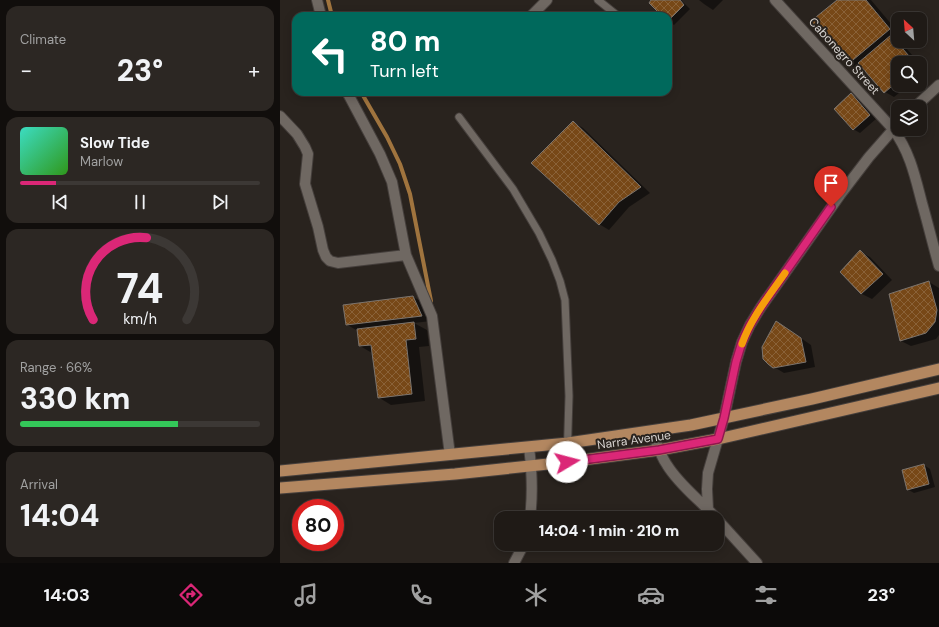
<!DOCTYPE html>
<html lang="en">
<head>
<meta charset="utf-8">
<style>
  body { margin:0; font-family:"DM Sans",sans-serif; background:#2c2723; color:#f1f3f6; height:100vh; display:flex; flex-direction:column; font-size:15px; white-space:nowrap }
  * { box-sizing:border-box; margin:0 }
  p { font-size:13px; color:#a1a1a1 }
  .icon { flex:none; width:22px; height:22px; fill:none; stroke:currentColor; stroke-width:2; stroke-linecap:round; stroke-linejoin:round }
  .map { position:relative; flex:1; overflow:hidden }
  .details { display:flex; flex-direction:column; gap:6px; padding:6px; background:#110e0c; width:280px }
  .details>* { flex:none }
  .guide { position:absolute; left:12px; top:12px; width:380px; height:84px; border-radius:12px; box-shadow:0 2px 10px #0003,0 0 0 1px #3c3835; background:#00695c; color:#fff; overflow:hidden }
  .needle { width:26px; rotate:334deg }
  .tools { position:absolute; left:611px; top:12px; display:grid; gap:8px }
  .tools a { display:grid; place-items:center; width:36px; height:36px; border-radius:8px; background:#1f1a16; box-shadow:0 2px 10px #0003,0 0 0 1px #3c3835; font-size:20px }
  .speed { position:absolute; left:12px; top:499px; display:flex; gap:8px; font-size:20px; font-weight:700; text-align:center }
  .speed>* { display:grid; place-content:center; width:52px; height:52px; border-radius:50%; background:#1f1a16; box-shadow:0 2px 10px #0003,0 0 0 1px #3c3835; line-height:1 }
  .speed .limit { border:6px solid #d22; background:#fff; color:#111 }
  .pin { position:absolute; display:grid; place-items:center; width:34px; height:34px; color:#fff; margin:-41px -17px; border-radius:50% 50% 50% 0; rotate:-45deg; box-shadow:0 0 4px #0007 }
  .pin .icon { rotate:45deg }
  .me { position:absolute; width:44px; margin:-22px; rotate:82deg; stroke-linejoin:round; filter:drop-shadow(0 0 3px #0008) }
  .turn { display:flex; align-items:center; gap:14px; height:84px; padding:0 12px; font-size:18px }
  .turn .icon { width:52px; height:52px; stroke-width:2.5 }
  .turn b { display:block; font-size:28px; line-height:34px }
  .big { font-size:30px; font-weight:800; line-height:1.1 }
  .details .tile { flex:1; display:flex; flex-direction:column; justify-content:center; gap:6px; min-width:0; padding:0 14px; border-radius:12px; background:#2c2723 }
  .details .dial { align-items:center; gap:0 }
  .dial svg { height:104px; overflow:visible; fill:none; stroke:#3c3835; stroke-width:7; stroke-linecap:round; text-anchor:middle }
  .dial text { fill:#f1f3f6; stroke:none }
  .song { display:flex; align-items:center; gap:12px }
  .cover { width:48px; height:48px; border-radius:6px; background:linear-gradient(135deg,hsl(170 70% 55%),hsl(110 70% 35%)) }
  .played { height:4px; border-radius:2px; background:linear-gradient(90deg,#db2777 15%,#3c3835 15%) }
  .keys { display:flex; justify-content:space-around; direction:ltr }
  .heat { display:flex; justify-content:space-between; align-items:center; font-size:22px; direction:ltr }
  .charge { height:6px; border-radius:3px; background:linear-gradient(90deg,#34c759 66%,#3c3835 0) }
  .trip { position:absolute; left:214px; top:511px; width:230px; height:40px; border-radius:12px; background:#1f1a16; box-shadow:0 2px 10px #0003,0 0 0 1px #3c3835; font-weight:800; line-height:40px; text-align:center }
  .tab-bar { display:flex; height:64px; justify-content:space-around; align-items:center; background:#0c0a09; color:#a1a1a1 }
  .tab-bar .icon { width:28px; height:28px }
  .tab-bar .on { color:#db2777 }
  .tab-bar b { font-size:18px; color:#f1f3f6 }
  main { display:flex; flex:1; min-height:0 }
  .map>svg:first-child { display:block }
  .shadow { fill:#0007 }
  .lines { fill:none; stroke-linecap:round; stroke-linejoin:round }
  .stream { stroke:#a0743e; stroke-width:4 }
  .building { fill:url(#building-cross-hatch); stroke:#7b746e }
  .service-casing { stroke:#453f3c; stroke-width:9 }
  .minor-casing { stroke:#453f3c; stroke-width:12 }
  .tertiary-casing { stroke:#453f3c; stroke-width:12 }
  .trunk-casing { stroke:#453f3c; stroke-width:13 }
  .service { stroke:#6f6862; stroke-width:7 }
  .minor { stroke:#6f6862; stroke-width:10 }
  .tertiary { stroke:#6f6862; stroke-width:10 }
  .trunk { stroke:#b38760; stroke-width:11 }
  .route-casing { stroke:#8e194d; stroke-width:10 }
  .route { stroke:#db2777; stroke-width:7 }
  .slow { stroke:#f59e0b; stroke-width:7 }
  .labels { text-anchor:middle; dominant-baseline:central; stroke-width:4; stroke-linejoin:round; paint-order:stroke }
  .street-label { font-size:12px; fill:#d6d2cf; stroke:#29231e }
</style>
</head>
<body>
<main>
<section class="details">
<div class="tile"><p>Climate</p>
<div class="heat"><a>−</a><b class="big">23°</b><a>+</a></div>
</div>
<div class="tile">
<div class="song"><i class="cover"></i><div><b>Slow Tide</b><p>Marlow</p></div></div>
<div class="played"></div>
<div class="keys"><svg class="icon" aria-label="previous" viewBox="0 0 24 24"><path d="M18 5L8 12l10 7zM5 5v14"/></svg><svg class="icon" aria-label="pause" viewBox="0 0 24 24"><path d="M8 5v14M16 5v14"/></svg><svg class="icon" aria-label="next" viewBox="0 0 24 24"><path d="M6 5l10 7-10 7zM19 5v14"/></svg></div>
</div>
<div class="tile dial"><svg viewBox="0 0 100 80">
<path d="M14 69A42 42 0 1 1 86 69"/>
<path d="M14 69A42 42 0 0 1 55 6" stroke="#db2777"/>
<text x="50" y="56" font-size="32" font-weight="700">74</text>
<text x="50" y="72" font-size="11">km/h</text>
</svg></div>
<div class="tile"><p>Range · 66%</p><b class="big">330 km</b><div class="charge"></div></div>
<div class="tile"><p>Arrival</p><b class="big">14:04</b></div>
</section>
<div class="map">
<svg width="659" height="563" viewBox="0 0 659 563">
  <defs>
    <pattern id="building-cross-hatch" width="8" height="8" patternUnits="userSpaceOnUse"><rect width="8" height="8" fill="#774817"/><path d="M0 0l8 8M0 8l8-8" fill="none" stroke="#8a6238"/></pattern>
  </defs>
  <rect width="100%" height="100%" fill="#29231e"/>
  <path class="shadow" d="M373 0H401L410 9 394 25 388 21V16H383Z
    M419 0H443L433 10 424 4Z
    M558 0H591L618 32V41L621 42 639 63H618V85H629L614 97 605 92 584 68 580 72 567 64Z
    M640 65 645 71 640 75Z
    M571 95 577 98 596 119 580 133 573 129Z
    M293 122 303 128 370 193 349 207 329 230 319 224Z
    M580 252 590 257 612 280 592 299 582 294 561 272Z
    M649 282 659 288V335L656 339 631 346 621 341Z
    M133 297 143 302 151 321 134 323 147 330 149 346 139 347 145 401 111 405 98 397 92 353 80 346 78 330H76L66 324Z
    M506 328 531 345 535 367 504 373 489 364Z
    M644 465 650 469 655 487 634 493 627 489Z"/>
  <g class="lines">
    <path class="stream" d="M48 0 52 16
      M81 92 107 137 120 164 130 194 151 301"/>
  </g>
  <path class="building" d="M371 0H400L404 5 388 21V16H382L369 3Z
    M557 0H586L610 29 567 65 531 21Z
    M611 35 635 63H618V81L604 93 578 63Z
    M571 93 590 115 573 130 554 109Z
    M293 121 361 187 339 202 319 225 251 163Z
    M580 250 603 274 581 294 560 272Z
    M649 281 657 310 655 322 646 333 620 341 609 294Z
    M133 296 142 316 66 325 63 305Z
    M496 321 521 338 526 362 493 368 488 364 483 359 482 347Z
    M134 322 136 339 126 340 132 394 98 398 91 345 79 346 77 329Z
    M644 464 649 484 627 490 622 470Z"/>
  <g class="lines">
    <defs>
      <path id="service" d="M318 0 338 16
        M179 117 233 189 259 233 272 260 280 281 285 300 289 396 287 462"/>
      <path id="minor" d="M37 0 41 16
        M495 0 613 129C630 152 635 176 642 203 648 224 653 245 659 266
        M251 16 267 0
        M67 92 100 154 112 182 126 255 152 316 170 455
        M0 116 17 134 25 147 28 154 25 184 38 227 43 250 46 257 50 261 58 263 126 255"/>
      <path id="tertiary" d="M635 107 659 85
        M372 431C376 442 380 455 387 465 400 486 420 500 436 518
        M249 447C252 471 253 494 250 518
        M428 509 427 489 428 473 444 418 456 362 462 342 470 325 481 307 560 195 589 157 618 124
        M437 519 477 563
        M234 563 244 544"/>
      <path id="trunk" d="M0 471 288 443 411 425 532 399 659 369
        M0 488 175 474 287 462 379 450 438 439 659 388"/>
    </defs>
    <use href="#service" class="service-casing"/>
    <use href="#minor" class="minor-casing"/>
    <use href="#tertiary" class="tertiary-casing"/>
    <use href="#trunk" class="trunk-casing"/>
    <use href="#service" class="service"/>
    <use href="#minor" class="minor"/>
    <use href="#tertiary" class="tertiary"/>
    <use href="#trunk" class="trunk"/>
  </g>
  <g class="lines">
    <defs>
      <path id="route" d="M287 462 379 450 438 439 444 418 456 362 462 342 470 325 481 307 551 207"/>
    </defs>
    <use href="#route" class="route-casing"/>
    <use href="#route" class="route"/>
    <path class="slow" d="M462 344C471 318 489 296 505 273"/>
  </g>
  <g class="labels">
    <g class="street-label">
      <text transform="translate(564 56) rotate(48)">Cabonegro Street</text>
      <text transform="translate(354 440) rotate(-8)">Narra Avenue</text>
    </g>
  </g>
</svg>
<div class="tools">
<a><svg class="needle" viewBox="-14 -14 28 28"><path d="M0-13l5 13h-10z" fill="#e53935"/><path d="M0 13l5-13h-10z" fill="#a1a1a1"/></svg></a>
<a><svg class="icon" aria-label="search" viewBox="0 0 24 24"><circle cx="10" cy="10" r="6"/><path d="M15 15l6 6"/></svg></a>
<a><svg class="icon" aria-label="layers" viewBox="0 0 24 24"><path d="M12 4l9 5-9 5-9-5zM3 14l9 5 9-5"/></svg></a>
</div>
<div class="speed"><div class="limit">80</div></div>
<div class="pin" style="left:551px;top:207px;background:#d93025"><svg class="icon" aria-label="arrive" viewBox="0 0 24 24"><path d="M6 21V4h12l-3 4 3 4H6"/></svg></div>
<svg class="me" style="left:287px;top:462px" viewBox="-20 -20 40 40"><circle r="19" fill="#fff"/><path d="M0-13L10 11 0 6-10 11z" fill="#db2777"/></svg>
<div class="trip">14:04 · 1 min · 210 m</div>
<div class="guide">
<div class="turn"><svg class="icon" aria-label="left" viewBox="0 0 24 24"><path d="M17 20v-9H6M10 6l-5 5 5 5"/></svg><div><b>80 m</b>Turn left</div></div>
</div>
</div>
</main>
<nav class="tab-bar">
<b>14:03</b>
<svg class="icon on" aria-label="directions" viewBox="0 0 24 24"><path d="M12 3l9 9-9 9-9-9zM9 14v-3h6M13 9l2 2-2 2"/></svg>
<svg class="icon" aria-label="music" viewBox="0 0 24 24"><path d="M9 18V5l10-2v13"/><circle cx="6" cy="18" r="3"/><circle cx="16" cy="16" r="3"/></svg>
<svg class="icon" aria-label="phone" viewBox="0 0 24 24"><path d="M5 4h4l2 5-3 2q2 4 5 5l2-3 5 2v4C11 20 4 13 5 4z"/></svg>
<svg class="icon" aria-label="climate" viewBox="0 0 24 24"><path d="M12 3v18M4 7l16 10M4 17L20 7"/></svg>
<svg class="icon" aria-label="car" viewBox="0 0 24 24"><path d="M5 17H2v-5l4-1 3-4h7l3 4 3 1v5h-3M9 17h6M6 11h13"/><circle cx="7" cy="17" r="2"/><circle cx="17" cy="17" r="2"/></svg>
<svg class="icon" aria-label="filters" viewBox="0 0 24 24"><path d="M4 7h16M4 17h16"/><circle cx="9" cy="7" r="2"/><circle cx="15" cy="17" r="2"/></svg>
<b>23°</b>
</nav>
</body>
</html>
